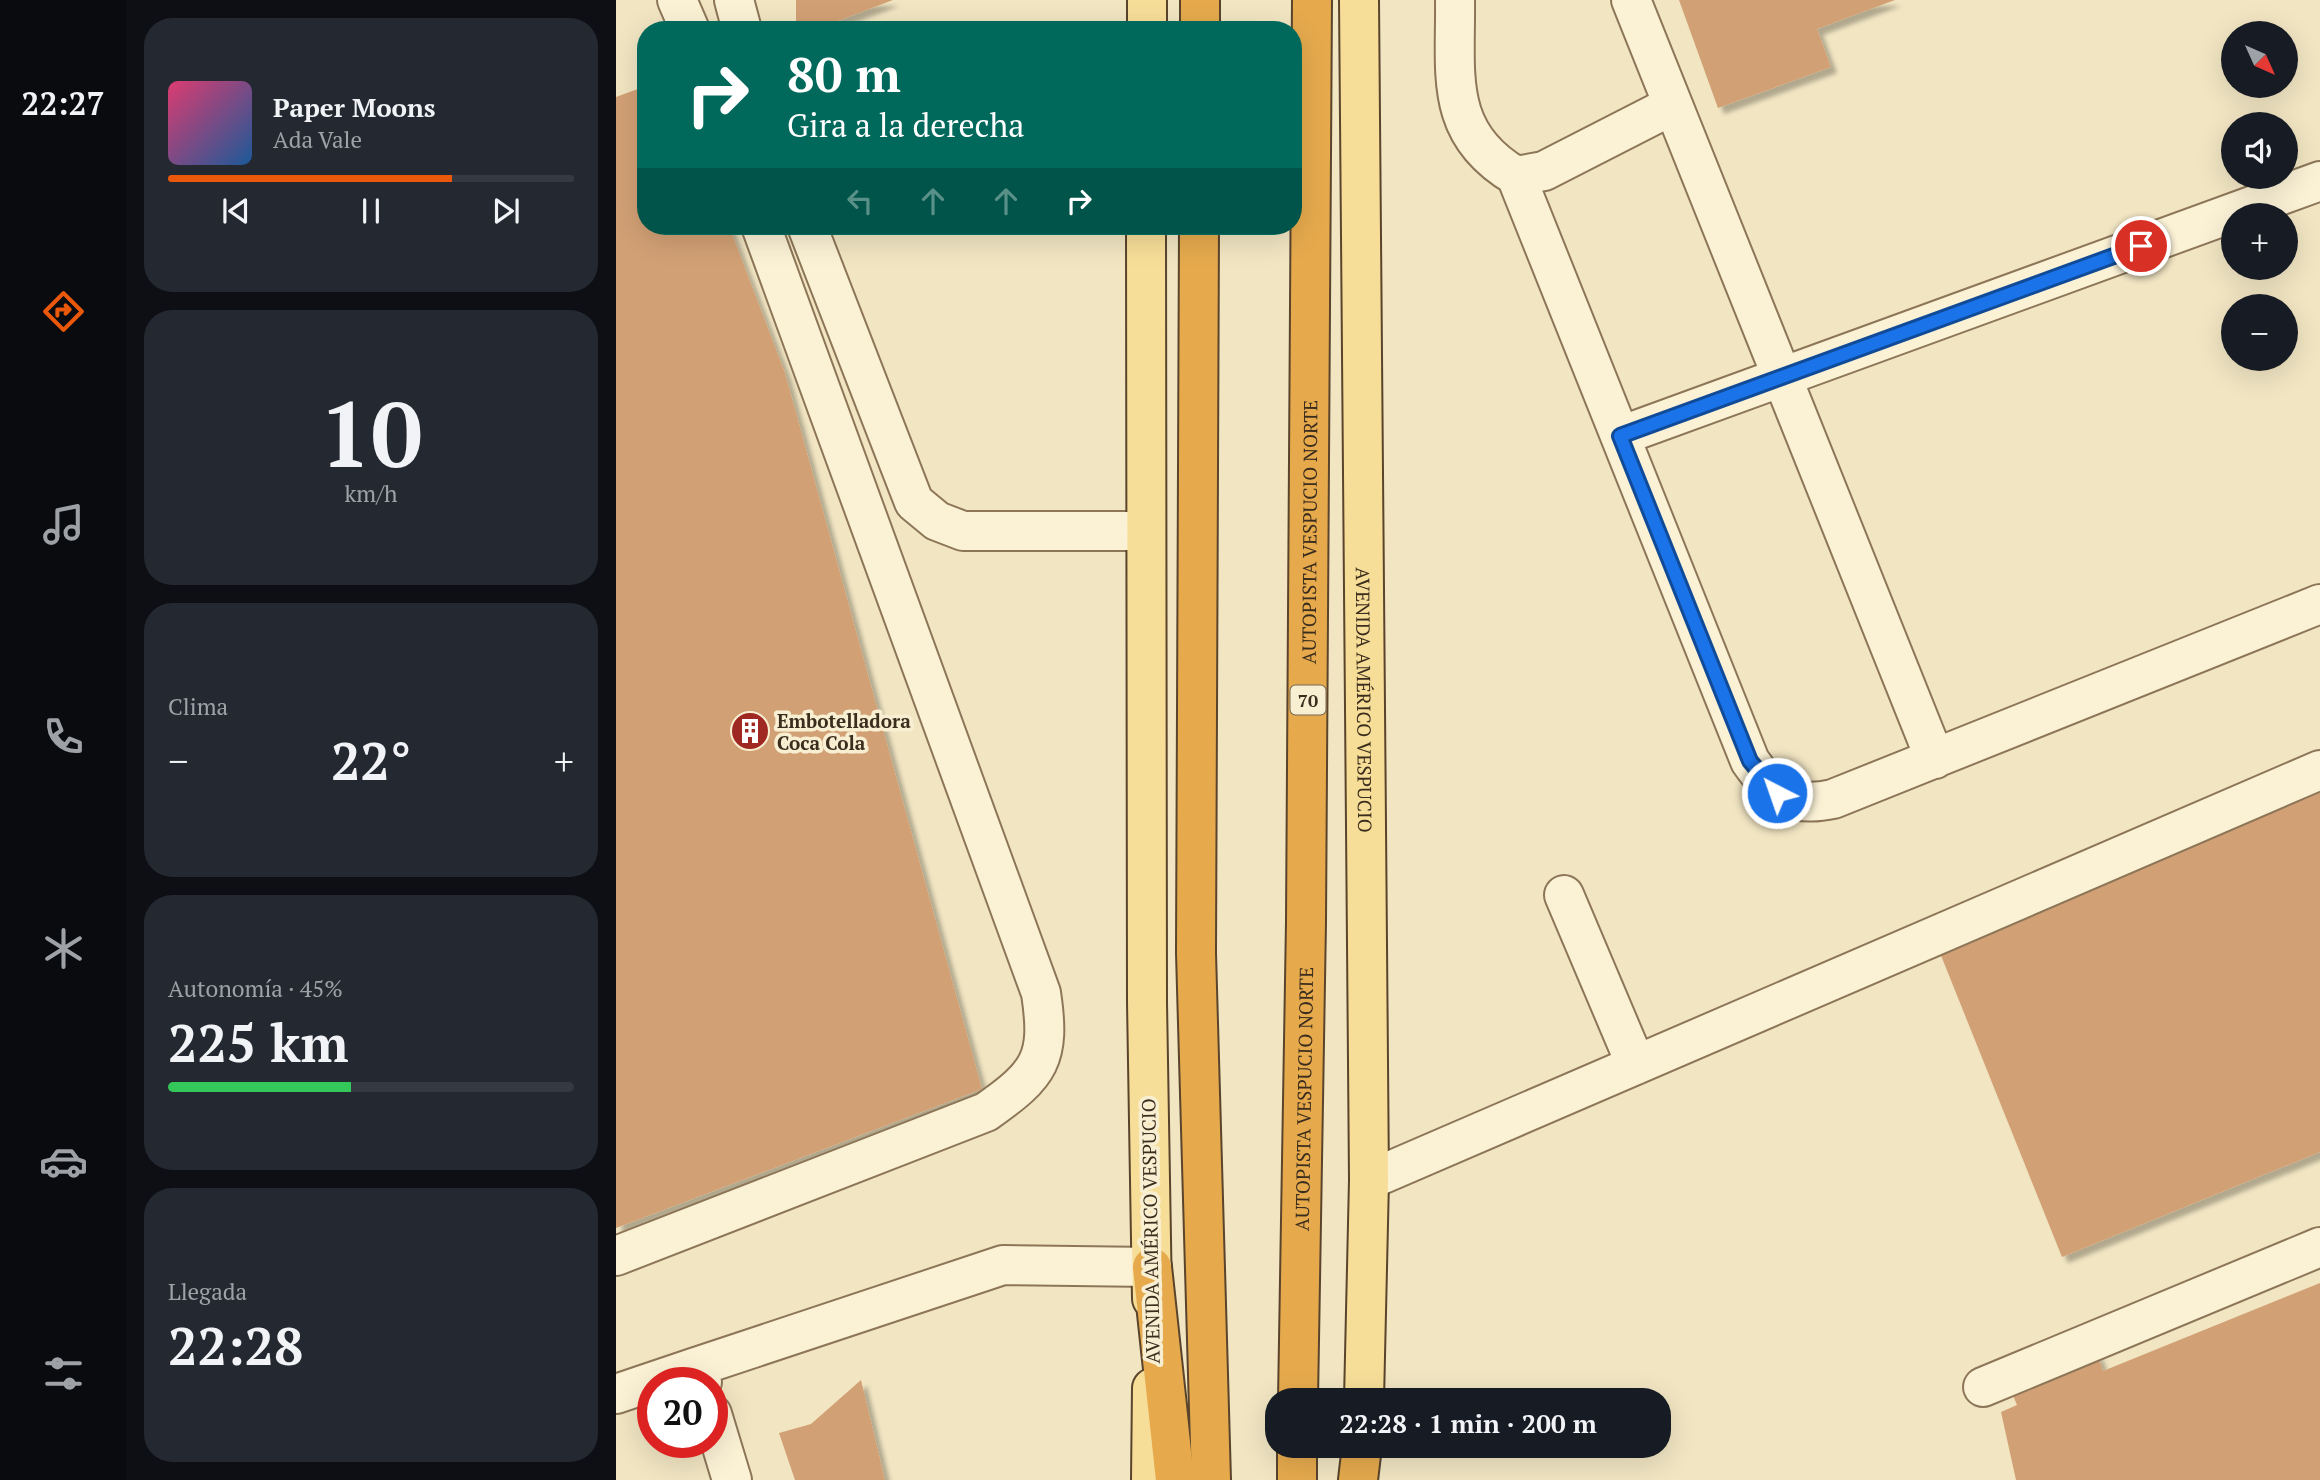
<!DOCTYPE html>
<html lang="es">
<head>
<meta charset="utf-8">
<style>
  body { margin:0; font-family:"PT Serif",serif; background:#242831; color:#f1f3f6; height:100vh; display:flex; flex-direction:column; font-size:26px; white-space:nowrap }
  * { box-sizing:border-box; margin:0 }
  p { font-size:23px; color:#9ea1a6 }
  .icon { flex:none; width:38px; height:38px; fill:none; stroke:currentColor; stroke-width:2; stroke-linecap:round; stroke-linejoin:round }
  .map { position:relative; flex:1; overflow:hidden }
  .sheet { display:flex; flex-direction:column; gap:18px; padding:18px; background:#0d0f14; width:490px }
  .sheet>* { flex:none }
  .top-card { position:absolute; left:21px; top:21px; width:665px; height:214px; border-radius:28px; box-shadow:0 7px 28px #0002; background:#00695c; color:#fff; overflow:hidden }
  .needle { width:46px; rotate:135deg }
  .controls { position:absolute; left:1605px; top:21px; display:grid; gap:14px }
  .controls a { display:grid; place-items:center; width:77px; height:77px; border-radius:50%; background:#171b24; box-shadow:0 7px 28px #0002; font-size:35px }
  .speed { position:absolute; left:21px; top:1367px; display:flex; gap:14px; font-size:35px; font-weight:700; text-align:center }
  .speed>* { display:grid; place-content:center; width:91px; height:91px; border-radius:50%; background:#171b24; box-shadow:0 7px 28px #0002; line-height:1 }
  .speed .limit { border:10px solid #d22; background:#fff; color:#111 }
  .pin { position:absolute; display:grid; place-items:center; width:60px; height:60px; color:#fff; margin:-30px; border:4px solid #fff; border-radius:50%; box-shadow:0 2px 7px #0007 }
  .me { position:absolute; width:77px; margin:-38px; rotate:319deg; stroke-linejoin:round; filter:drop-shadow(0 0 5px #0008) }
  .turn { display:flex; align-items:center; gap:24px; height:147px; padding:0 35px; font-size:32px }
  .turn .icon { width:91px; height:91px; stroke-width:2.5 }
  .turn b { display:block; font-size:49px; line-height:60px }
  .lanes { display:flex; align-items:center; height:66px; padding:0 35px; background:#0003; justify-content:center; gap:35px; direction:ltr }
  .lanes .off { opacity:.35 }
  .big { font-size:52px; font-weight:800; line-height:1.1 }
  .sheet .card { flex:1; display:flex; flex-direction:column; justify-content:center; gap:10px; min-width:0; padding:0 24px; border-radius:28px; background:#242831 }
  .sheet .dial { align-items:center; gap:0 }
  .dial b { font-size:91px; line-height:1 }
  .song { display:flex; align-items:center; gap:21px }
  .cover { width:84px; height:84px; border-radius:10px; background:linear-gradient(135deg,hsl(340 70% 55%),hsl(210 70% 35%)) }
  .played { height:7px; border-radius:4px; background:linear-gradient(90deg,#ea580c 70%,#363941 70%) }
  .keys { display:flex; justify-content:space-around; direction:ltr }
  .heat { display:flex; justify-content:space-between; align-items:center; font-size:38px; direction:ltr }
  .charge { height:10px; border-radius:5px; background:linear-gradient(90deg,#34c759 45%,#363941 0) }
  .trip { position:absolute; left:649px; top:1388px; width:406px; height:70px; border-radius:28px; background:#171b24; box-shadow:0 7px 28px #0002; font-weight:800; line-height:70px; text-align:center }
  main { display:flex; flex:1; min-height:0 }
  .tab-bar { display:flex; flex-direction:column; width:126px; justify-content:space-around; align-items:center; background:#090b0e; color:#9ea1a6 }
  .tab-bar .icon { width:49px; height:49px }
  .tab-bar .on { color:#ea580c }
  .tab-bar b { font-size:32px; color:#f1f3f6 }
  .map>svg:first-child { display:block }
  .building { fill:#d2a075; filter:url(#shadow) }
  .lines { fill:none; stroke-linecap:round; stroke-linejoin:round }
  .minor-casing { stroke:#8d7658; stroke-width:42 }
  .major-casing { stroke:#5a442c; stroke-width:42 }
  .highway-casing { stroke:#5a442c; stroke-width:42 }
  .minor { stroke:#fbf2d6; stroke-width:38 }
  .major { stroke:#f7de98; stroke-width:38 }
  .highway { stroke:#e6aa4d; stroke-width:38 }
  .route-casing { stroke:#114b97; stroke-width:18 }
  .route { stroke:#1a73e8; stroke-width:12 }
  .labels { text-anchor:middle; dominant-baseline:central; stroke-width:7; stroke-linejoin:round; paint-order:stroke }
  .shield { fill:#f8efd2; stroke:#746753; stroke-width:2 }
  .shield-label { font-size:18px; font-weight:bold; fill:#3b2d1d }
  .street-label { font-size:19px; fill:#3b2d1d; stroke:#f8efd2 }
  .poi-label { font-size:19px; font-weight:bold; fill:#3b2d1d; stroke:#f8efd2; text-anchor:start }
</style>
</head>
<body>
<main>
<nav class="tab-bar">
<b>22:27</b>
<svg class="icon on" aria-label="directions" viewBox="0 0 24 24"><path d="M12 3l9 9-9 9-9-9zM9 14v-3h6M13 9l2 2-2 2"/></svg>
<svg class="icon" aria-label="music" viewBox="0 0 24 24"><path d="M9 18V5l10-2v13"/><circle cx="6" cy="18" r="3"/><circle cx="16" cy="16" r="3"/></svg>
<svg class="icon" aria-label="phone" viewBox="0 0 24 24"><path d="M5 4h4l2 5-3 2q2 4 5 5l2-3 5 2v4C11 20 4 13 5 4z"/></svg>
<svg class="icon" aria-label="climate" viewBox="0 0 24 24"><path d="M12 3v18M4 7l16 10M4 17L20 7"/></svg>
<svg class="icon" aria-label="car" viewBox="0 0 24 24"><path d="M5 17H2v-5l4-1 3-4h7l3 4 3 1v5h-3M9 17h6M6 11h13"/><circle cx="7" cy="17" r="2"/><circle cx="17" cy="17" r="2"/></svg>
<svg class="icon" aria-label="filters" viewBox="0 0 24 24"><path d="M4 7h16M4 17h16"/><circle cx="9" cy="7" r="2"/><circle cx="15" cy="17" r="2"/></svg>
</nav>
<section class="sheet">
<div class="card">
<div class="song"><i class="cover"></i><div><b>Paper Moons</b><p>Ada Vale</p></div></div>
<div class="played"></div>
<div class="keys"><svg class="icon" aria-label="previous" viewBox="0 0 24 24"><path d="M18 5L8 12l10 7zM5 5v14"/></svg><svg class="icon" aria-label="pause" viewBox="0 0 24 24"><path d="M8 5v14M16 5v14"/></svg><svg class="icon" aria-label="next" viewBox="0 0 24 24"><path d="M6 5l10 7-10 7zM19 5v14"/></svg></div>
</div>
<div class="card dial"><b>10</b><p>km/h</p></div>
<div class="card"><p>Clima</p>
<div class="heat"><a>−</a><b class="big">22°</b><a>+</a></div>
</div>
<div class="card"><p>Autonomía · 45%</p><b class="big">225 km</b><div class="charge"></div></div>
<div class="card"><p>Llegada</p><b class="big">22:28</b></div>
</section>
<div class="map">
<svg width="1704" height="1480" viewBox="0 0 1704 1480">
  <defs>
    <filter id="shadow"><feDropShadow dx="6" dy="6" stdDeviation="2" flood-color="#0004"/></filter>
  </defs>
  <rect width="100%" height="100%" fill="#f1e5c2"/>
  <path class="building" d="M180 0H277L198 30H180Z
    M1063 0H1279L1201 29 1215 67 1102 108Z
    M30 86V226H113L169 373 366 1089 0 1228V97Z
    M1704 787V1152L1446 1257 1320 943Z
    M1704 1283V1480H1400L1385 1412 1401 1405 1394 1388 1481 1353 1487 1371Z
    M245 1380 269 1480H179L163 1433 195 1424Z"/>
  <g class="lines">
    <defs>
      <path id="minor" d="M61 0 74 30
        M118 0 126 30
        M839 0C840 74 827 133 900 176L1134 761C1158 795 1175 808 1217 799L1704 604
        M1015 0 1319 759
        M900 176 928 171 1057 105
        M191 226 298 502 321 521 347 531H530
        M1004 436 1704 181
        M948 895 1020 1065
        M753 1180 1704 770
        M0 1256 370 1112C424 1074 435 1059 425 993L145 226
        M86 1382 80 1367 387 1265 536 1267
        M1367 1387 1704 1247
        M0 1394 80 1367
        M96 1414 116 1480"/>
      <g id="major">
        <path id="s1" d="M743 0 753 1180 748 1400"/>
        <path d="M531 30V0"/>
        <path d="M530 226 531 1002 536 1299"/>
        <path d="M535 1480 536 1388"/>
      </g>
      <g id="highway">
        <path d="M584 30V0"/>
        <path d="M583 226 580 953 595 1480"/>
        <path d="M536 1267 559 1480"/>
        <path id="s2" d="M682 1400 690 922 696 0"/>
        <path d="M681 1480V1446"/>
        <path d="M742 1480 746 1446"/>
      </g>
    </defs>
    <use href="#minor" class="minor-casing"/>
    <use href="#major" class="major-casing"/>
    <use href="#highway" class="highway-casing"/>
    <use href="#minor" class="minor"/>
    <use href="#major" class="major"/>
    <use href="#highway" class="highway"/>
  </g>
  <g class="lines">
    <defs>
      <path id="route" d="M1161 793 1134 761 1004 436 1525 246"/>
    </defs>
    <use href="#route" class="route-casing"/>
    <use href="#route" class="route"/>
  </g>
  <defs>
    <symbol id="building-disc" viewBox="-11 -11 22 22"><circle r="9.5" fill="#a02823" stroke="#f8efd2"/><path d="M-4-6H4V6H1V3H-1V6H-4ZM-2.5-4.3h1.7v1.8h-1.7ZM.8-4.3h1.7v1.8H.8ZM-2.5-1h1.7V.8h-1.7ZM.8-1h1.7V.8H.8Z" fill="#fff"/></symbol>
  </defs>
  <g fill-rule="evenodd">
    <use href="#building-disc" x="112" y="709" width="44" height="44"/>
  </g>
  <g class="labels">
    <rect class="shield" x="674.5" y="685.5" width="35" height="29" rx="5"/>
    <g class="shield-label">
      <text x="692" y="700">70</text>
    </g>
    <g class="street-label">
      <text stroke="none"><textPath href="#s2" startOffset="868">AUTOPISTA VESPUCIO NORTE</textPath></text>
      <text stroke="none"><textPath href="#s1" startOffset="700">AVENIDA AMÉRICO VESPUCIO</textPath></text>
      <text stroke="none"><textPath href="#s2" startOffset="301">AUTOPISTA VESPUCIO NORTE</textPath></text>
      <text transform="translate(534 1231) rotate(-91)">AVENIDA AMÉRICO VESPUCIO</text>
    </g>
    <g class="poi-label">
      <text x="161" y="720">Embotelladora<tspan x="161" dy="22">Coca Cola</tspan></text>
    </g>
  </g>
</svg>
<div class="controls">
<a><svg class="needle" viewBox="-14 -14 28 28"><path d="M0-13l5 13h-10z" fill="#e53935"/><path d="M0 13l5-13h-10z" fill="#9ea1a6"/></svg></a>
<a><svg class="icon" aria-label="sound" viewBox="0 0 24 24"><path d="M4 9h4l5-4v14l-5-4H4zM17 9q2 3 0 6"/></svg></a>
<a>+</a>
<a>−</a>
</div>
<div class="speed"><div class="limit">20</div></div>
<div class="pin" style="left:1525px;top:246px;background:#d93025"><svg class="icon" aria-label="arrive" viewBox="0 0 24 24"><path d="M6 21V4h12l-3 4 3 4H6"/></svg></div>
<svg class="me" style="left:1161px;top:793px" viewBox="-20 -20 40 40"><circle r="17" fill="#1a73e8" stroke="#fff" stroke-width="3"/><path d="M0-11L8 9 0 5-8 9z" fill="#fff"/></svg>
<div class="trip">22:28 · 1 min · 200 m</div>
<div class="top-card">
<div class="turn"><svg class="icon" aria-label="right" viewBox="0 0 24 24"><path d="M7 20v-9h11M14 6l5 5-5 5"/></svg><div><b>80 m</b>Gira a la derecha</div></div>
<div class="lanes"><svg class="icon off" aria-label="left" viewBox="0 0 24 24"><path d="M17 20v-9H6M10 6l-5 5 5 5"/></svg><svg class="icon off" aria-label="ahead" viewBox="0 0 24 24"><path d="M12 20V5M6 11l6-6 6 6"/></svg><svg class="icon off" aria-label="ahead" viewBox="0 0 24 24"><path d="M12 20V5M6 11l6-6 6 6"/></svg><svg class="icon" aria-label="right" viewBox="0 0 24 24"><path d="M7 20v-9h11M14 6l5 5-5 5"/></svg></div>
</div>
</div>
</main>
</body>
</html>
